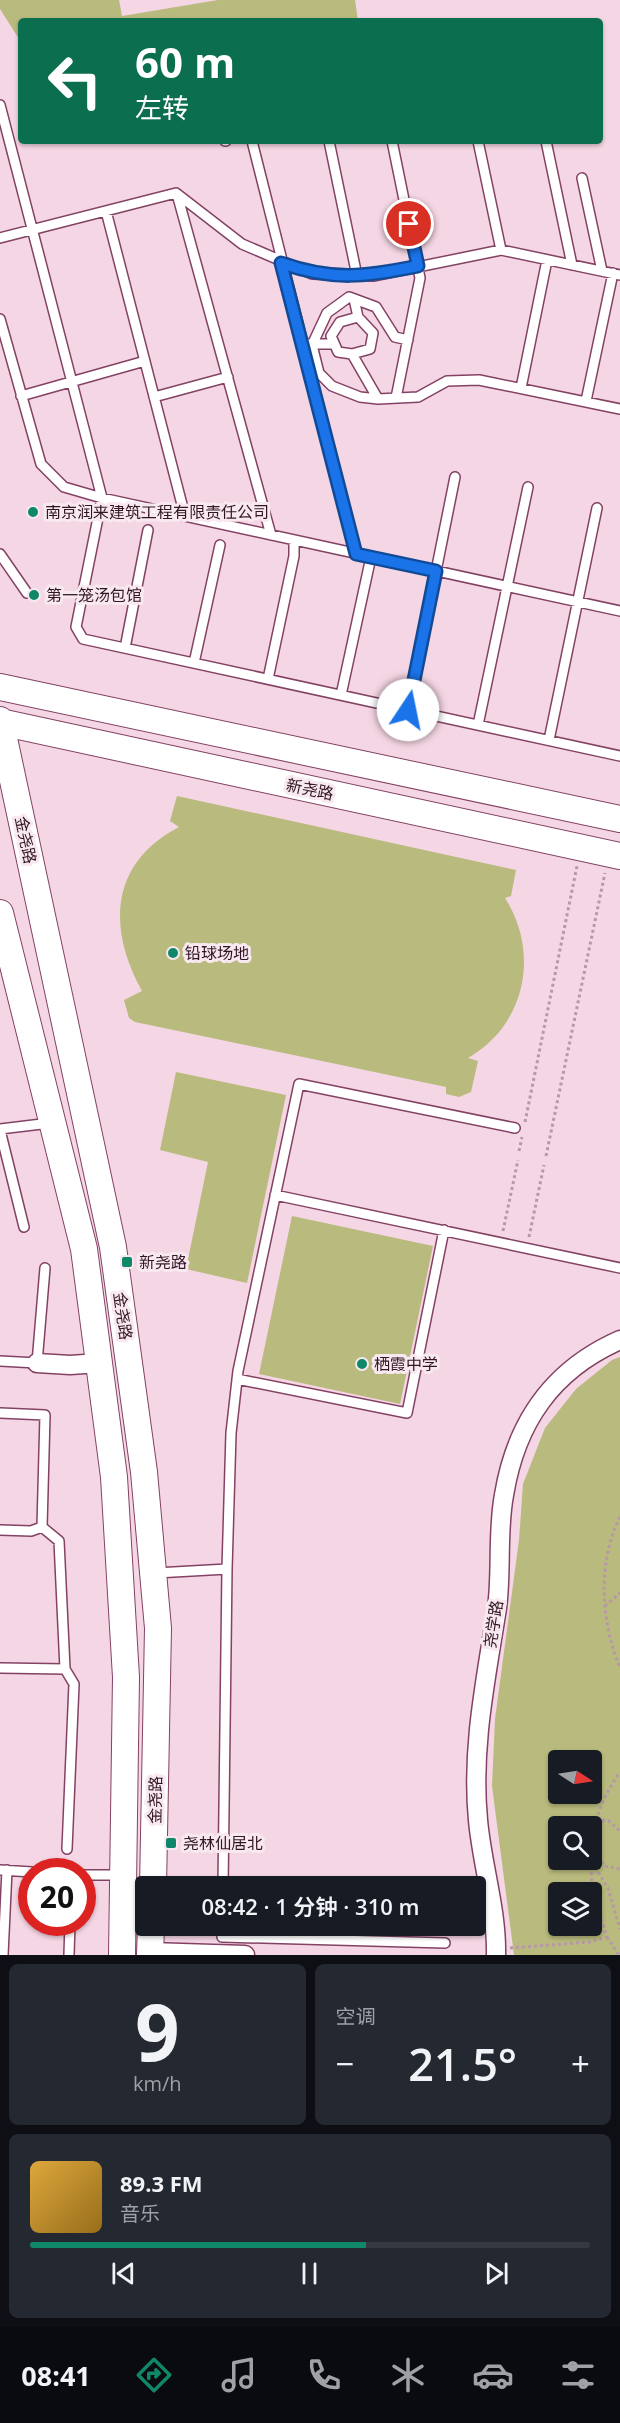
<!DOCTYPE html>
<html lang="zh">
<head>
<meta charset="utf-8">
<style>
  body { margin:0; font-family:"Open Sans","Noto Sans SC",sans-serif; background:#242831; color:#f1f3f6; height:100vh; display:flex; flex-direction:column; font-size:22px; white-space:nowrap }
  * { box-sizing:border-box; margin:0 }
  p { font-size:20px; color:#9ea1a6 }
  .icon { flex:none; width:33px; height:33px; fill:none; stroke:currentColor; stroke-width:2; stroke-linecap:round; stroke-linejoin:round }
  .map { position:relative; height:1955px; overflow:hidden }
  .panel { display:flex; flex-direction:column; gap:9px; padding:9px; background:#0d0f14; flex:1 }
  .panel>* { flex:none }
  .guide { position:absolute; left:18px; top:18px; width:585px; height:126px; border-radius:6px; box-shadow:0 2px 4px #0004; background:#0b6e4f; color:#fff; overflow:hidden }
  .needle { width:39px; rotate:102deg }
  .fabs { position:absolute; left:548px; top:1750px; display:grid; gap:12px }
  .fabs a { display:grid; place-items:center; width:54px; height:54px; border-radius:6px; background:#171b24; box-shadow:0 2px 4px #0004; font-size:30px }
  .speed { position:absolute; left:18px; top:1858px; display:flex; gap:12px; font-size:30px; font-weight:700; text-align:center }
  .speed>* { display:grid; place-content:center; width:78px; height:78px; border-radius:50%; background:#171b24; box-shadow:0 2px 4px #0004; line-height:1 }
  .speed .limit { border:9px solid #d22; background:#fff; color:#111 }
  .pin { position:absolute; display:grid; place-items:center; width:51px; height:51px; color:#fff; margin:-26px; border:3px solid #fff; border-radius:50%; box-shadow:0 2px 6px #0007 }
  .me { position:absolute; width:66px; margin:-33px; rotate:11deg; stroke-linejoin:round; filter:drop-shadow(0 0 4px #0008) }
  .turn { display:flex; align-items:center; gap:21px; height:126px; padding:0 18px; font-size:27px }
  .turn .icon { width:78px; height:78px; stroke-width:2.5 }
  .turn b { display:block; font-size:42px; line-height:51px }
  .big { font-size:45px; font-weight:600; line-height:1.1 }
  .panel .card { flex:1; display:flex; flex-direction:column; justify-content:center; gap:9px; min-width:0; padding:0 21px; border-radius:9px; background:#242831 }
  .panel .dial { align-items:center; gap:0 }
  .dial b { font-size:78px; line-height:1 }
  .song { display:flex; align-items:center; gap:18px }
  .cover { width:72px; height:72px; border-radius:9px; background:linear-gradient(135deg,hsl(40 70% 55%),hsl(40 70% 35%)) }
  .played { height:6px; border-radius:3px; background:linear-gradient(90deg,#0f8768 60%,#363941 60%) }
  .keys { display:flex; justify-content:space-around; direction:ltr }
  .heat { display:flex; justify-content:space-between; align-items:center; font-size:33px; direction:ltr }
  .panel .tiles { flex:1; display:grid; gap:9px; grid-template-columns:1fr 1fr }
  .card:last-child { grid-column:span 2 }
  .trip { position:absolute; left:135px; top:1876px; width:351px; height:60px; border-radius:6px; background:#171b24; box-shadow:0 2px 4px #0004; font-weight:600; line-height:60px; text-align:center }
  .tabs { display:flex; height:96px; justify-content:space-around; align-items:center; background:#090b0e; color:#9ea1a6 }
  .tabs .icon { width:42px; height:42px }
  .tabs .active { color:#0f8768 }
  .tabs b { font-size:27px; color:#f1f3f6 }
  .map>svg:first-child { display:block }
  .green { fill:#b9ba7d; fill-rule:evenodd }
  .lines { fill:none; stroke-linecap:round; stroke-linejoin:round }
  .service-casing { stroke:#834264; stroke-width:12 }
  .minor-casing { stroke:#834264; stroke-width:21 }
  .secondary-casing { stroke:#834264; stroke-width:28 }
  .path { stroke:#b698a6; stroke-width:3; stroke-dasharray:3 3; stroke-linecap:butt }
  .service { stroke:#fff; stroke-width:9 }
  .minor { stroke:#fff; stroke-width:18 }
  .secondary { stroke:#fff; stroke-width:26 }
  .route-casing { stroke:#114b97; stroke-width:15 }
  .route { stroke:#1a73e8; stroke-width:10 }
  .poi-dot { fill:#0f8768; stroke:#f8e8ef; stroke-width:2 }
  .labels { text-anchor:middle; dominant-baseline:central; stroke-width:6; stroke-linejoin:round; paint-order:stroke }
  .poi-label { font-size:16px; fill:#321625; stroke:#f8e8ef; text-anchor:start }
  .street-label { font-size:16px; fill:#321625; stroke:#f8e8ef }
</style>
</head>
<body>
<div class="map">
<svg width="620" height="1955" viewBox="0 0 620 1955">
  <rect width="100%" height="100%" fill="#f5d6e4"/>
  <path class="green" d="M0 0H119L122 16 218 0H355L358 21H21V42L0 9Z
    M177 796 516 870 511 896 505 898C540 952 526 1025 468 1058L478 1061 471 1092 459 1097 446 1094V1087L135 1022 129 1018 124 1000 142 991C107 928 110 863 179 827L170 821Z
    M176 1072 286 1095 247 1283 186 1269 208 1162 160 1150Z
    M292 1216 433 1246 400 1404 259 1374Z
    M620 1357V1955H514L492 1786 495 1719 519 1540 523 1484 545 1428 576 1389 612 1360ZM558 1761H591V1794H558ZM558 1827H591V1860H558ZM558 1893H591V1926H558Z"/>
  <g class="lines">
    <defs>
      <path id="service" d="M0 105 102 498 76 627 83 639 620 756
        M225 141H226
        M252 141 356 554
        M329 141 357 276
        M392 141 420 278 396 398
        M478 141 501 250
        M546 141 572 265
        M582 178 602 271
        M177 194 271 535
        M106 211 185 516
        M0 238 176 193 242 244 312 274 373 276 501 250 620 275
        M354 299 358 317 373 333 370 349 352 354 338 352 331 336 340 322 358 317
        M0 319 41 464 64 487 102 498 620 611
        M408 340 395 337 376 307 349 297 327 313 312 345 319 373 332 386 360 397 378 399 418 397 447 381 479 380 620 409
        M307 344H333
        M352 354 378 399
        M521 388 547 260
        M21 396 145 361
        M154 397 228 377
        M586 401 613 273
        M0 554 27 593
        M125 648 148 530
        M194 663 220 545
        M268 679 294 556V540
        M341 695 371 557
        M408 710 455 477
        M478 725 528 487
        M549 740 597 508
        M0 1129 50 1123
        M0 1130 24 1227
        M275 1195 620 1268
        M0 1361 37 1363 45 1268
        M237 1379 407 1413 444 1230
        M0 1413 45 1415 42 1527 59 1541 65 1669
        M0 1530 31 1531 42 1527
        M227 1569 231 1433 238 1371 299 1084 515 1128
        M156 1573 227 1569 223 1887
        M0 1668 65 1669 74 1684 67 1849
        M0 1870 32 1872
        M82 1875H123
        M222 1926V1937L445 1943
        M3 1955 7 1870
        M69 1955 70 1923"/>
      <path id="minor" d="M37 1363 70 1365 100 1363
        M150 1952 245 1955
        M496 1955C497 1910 482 1865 478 1820 471 1748 486 1679 497 1608 502 1571 497 1532 504 1495 516 1422 552 1370 620 1340"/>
      <path id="secondary" d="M0 687 620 819
        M0 720 113 1247 144 1472 158 1628 153 1887
        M0 722 620 856
        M0 913 84 1249 114 1477 126 1677 122 1955
        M150 1955 151 1926"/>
    </defs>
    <use href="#service" class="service-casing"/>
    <use href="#minor" class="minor-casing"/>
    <use href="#secondary" class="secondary-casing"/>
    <path class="path" d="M525 1122 577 866
      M519 1151 522 1137
      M546 1156 605 873
      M503 1231 518 1160
      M529 1237 544 1165
      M620 1517C597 1562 601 1622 620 1668
      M605 1606 620 1593
      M602 1820C599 1834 596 1853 604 1866L620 1869
      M602 1820 609 1821 620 1831
      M591 1856C593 1822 601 1799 620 1772
      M592 1862 608 1888 620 1929
      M607 1937 619 1955
      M510 1948 590 1942 607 1937 592 1890 591 1860"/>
    <use href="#service" class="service"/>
    <use href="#minor" class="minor"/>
    <use href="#secondary" class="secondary"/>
  </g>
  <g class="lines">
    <defs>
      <path id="route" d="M408 710 436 571 356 554 281 263C333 281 365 277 418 266L409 224"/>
    </defs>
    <use href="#route" class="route-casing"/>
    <use href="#route" class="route"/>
  </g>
  <g class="poi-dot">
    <circle cx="33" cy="512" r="6"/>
    <circle cx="34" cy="595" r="6"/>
    <circle cx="173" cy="953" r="6"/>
    <rect x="121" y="1256" width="12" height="12" rx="3"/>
    <circle cx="362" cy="1364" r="6"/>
    <rect x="165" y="1837" width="12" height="12" rx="3"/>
  </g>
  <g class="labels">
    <g class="poi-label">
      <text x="45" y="512">南京润来建筑工程有限责任公司</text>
      <text x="46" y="595">第一笼汤包馆</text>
      <text x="185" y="953">铅球场地</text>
      <text x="139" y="1262">新尧路</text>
      <text x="374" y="1364">栖霞中学</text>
      <text x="183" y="1843">尧林仙居北</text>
    </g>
    <g class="street-label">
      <text transform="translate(310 789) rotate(12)">新尧路</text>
      <text transform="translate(26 840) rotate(78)">金尧路</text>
      <text transform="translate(123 1316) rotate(82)">金尧路</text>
      <text transform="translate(493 1624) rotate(-81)">尧学路</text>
      <text transform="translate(155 1800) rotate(-89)">金尧路</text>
    </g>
  </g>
</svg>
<div class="fabs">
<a><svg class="needle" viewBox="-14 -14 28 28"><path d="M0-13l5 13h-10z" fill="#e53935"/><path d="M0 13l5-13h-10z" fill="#9ea1a6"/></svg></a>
<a><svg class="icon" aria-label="search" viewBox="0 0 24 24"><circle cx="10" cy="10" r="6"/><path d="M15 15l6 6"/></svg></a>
<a><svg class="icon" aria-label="layers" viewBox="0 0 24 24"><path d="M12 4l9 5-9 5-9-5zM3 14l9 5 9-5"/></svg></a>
</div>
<div class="speed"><div class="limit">20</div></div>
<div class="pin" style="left:409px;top:224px;background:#d93025"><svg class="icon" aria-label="arrive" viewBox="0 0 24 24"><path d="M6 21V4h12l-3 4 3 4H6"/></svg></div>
<svg class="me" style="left:408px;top:710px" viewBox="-20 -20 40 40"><circle r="19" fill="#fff"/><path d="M0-13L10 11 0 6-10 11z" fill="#1a73e8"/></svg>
<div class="trip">08:42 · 1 分钟 · 310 m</div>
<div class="guide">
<div class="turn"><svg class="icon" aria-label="left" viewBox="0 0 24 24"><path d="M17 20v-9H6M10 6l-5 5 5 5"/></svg><div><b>60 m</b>左转</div></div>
</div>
</div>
<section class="panel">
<div class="tiles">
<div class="card dial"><b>9</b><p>km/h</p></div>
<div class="card"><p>空调</p>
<div class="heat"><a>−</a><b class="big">21.5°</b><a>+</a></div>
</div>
<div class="card">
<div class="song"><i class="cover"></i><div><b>89.3 FM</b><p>音乐</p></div></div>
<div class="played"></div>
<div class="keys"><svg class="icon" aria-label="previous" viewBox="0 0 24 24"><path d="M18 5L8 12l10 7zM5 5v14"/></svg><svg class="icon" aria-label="pause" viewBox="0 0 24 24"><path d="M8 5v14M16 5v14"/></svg><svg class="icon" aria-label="next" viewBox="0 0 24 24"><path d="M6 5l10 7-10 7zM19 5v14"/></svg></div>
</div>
</div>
</section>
<nav class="tabs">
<b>08:41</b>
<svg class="icon active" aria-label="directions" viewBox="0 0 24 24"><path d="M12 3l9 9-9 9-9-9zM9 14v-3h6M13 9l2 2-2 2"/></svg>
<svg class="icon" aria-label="music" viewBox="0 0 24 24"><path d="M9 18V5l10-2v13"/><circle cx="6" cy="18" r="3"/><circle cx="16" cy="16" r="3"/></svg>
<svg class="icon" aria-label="phone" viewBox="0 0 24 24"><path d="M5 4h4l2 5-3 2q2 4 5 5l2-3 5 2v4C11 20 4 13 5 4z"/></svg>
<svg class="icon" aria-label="climate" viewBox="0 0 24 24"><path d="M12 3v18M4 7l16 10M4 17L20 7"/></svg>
<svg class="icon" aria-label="car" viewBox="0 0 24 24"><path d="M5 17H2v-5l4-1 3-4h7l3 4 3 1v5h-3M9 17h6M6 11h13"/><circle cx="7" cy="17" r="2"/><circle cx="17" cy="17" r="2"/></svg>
<svg class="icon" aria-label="filters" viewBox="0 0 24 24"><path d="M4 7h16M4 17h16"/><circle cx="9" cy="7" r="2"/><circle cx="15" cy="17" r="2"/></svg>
</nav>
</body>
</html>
